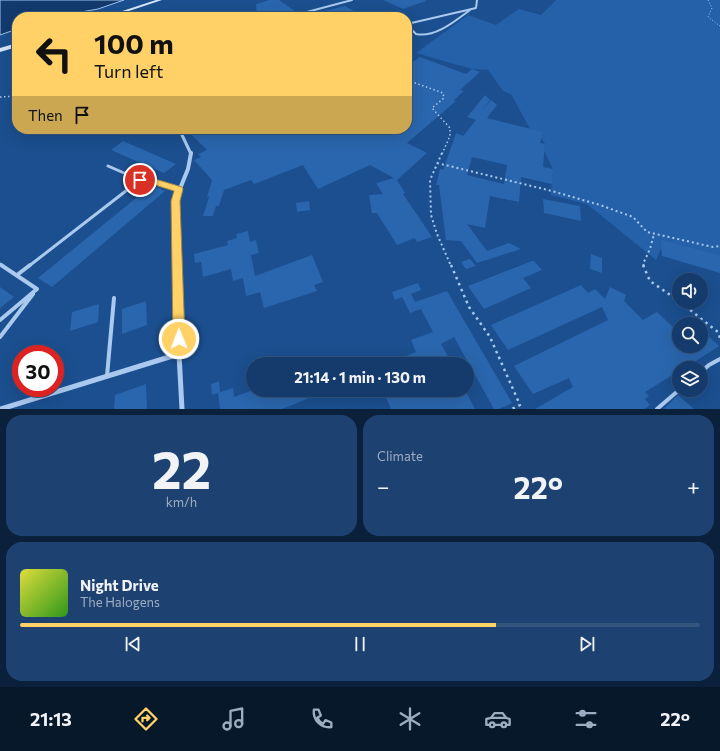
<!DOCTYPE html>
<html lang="en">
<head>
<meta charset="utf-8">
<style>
  body { margin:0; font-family:Commissioner,sans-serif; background:#1d4271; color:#f1f3f6; height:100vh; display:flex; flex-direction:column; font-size:15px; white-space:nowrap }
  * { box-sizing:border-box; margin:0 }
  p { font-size:13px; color:#9dadc1 }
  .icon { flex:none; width:22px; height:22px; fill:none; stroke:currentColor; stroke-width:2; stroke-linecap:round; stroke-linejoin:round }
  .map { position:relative; height:409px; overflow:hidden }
  .panel { display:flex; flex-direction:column; gap:6px; padding:6px; background:#0b203b; flex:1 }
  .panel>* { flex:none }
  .guide { position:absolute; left:12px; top:12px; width:400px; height:122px; border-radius:16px; box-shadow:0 4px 16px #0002,0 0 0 1px #33557e; background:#ffd166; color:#111; overflow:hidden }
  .buttons { position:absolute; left:672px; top:273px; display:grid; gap:8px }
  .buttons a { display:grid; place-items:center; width:36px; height:36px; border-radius:50%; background:#143b6b; box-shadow:0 4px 16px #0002,0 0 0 1px #33557e; font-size:20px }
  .speed { position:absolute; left:12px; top:345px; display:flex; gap:8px; font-size:20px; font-weight:700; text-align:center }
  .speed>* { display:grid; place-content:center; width:52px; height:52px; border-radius:50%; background:#143b6b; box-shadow:0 4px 16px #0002,0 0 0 1px #33557e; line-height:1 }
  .speed .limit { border:6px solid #d22; background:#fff; color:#111 }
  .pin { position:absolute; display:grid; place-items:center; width:34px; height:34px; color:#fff; margin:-17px; border:2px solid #fff; border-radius:50%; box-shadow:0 1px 4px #0007 }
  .me { position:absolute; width:44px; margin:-22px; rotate:359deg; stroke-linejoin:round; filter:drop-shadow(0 0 3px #0008) }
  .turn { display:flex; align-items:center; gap:14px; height:84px; padding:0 16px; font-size:18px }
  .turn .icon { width:52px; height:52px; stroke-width:2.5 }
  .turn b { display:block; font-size:28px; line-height:34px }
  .then { display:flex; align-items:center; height:38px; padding:0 16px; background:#0003; gap:8px; font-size:15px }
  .big { font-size:30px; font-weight:700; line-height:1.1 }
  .panel .card { flex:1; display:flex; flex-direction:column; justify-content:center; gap:6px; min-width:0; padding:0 14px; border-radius:16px; background:#1d4271 }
  .panel .dial { align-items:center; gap:0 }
  .dial b { font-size:52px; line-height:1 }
  .song { display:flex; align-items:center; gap:12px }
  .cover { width:48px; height:48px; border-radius:6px; background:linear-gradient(135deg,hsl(60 70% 55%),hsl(110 70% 35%)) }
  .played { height:4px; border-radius:2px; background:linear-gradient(90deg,#ffd166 70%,#33557e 70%) }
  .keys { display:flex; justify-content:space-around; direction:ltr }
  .heat { display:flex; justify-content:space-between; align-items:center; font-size:22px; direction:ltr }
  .panel .tiles { flex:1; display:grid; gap:6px; grid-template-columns:1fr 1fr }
  .card:last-child { grid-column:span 2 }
  .trip { position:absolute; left:246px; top:357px; width:228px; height:40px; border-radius:20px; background:#143b6b; box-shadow:0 4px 16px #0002,0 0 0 1px #33557e; font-weight:700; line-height:40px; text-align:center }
  .dock { display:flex; height:64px; justify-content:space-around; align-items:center; background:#08182b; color:#9dadc1 }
  .dock .icon { width:28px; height:28px }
  .dock .selected { color:#ffd166 }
  .dock b { font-size:18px; color:#f1f3f6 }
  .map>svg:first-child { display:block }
  .green { fill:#2461a8 }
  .water { fill:#123a6d; stroke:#9cc4f0 }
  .building { fill:#2a66ad; fill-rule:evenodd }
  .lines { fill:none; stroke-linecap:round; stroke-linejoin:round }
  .path-far3 { stroke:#a9c9ee; stroke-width:1; stroke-dasharray:1 2; stroke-linecap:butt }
  .path-far2 { stroke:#a9c9ee; stroke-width:1.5; stroke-dasharray:1.5 2.5; stroke-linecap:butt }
  .path-far1 { stroke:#a9c9ee; stroke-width:2; stroke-dasharray:2 3; stroke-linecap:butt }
  .path { stroke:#a9c9ee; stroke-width:2.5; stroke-dasharray:2.5 4; stroke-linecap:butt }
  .lane-far2 { stroke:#a9c9ee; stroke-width:2 }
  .lane-far1 { stroke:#a9c9ee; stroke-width:3 }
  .lane { stroke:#a9c9ee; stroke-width:4 }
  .street-far2 { stroke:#a9c9ee; stroke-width:3 }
  .street-far1 { stroke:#a9c9ee; stroke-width:4 }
  .street { stroke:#a9c9ee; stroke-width:5 }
  .secondary { fill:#d6e6fa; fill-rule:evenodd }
  .route { fill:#ffd166; stroke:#a68842 }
</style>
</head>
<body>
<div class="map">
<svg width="720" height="409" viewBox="0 0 720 409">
  <rect width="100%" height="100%" fill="#1b4f8f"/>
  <path class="green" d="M556 0H720V255L660 239 661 248 656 260 587 204 551 195 553 169 544 151 545 144 541 138 542 132 530 129 511 94 503 91 488 70 472 69 416 53 468 15 496 25 519 9 541 15Z"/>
  <path class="water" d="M0 0H124L98 9 52 17H17V29L0 35Z"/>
  <path class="building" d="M269 0H279L296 12 287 15 286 17H257L256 4Z
    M383 0H425L426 1 403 9Z
    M345 6 354 11 334 17H313L312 14Z
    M420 57 466 74 472 69 480 72 460 90 464 91 454 100 456 101 407 143 427 153 397 180 405 193 403 194 432 237 417 242 415 238 397 245 377 213H372L369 195 383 194 376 183 394 178 370 165 318 189 303 165 254 184 251 180 224 190 219 206H216L213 216H203L209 197H207L212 180 194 160 201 157 198 154 207 150 192 135 206 129H407V66Z
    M485 95 490 100 481 112 491 100 497 105 487 118 543 132 540 143 545 144 543 167 553 169 552 184 521 177 519 202 490 196 485 228 467 224 487 251 509 243 521 249 477 263 461 241 446 240 439 185H436L440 169 443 170 456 133 463 136 476 120 467 117ZM472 157 507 165 504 184 467 175Z
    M123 141 176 164 164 173 111 150Z
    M152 185 165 191 52 287 38 278Z
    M543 199 580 206 581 221 544 213Z
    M309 201 310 210 297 212 296 203Z
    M248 231 250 242 256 240 259 253 251 255 255 276 312 255 323 282 314 285 317 291 264 308 260 292 246 296 243 278 233 281 231 269 203 277 201 262 195 263 194 254 228 245 227 241 237 238 236 234Z
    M660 239 720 255V273L662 256Z
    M591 254 602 258V273L590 269Z
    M470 259 476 266 466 269 461 262Z
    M532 261H534L542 270 523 278 531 288 484 309 468 286Z
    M418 283 421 290 411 294 415 302 447 291 512 403 499 409H494L454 337 441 344 452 364H387L416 352 411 340 433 332 421 309 410 313 402 297 395 300 392 292Z
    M581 285 588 293 595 289 605 299 610 287 626 295 624 301 643 320 657 312 675 329 679 327V346H701V329L719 346 685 368H679V371L645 392 649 396 645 399 650 405 644 409H535L573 387 569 378 533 394 514 366 608 320 602 307 508 350 491 325Z
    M0 287 14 297 0 308Z
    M146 301 147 325 122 334V309Z
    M99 304 98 322 70 331 72 312Z
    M219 381 220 392 212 395 211 384Z
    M146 384 147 409H114L115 395Z
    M233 388 234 397 253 390H329L282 409H220L218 393Z
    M383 390H465L475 409H391Z
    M678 395 694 409H664Z"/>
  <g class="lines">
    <path class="path-far3" d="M708 0 712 8 708 17 720 26"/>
    <path class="path-far2" d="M407 80 443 93 444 98 432 108 450 128V136L442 154
      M0 97 17 96"/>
    <path class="path-far1" d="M442 153 430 180 431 215 437 234 451 266
      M437 163 552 191 600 205 633 217 647 232 713 247 720 246
      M644 266 643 264 650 249 654 234"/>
    <path class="path" d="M451 265 469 307 490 337 520 405 512 409
      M643 265 650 281 679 301
      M680 302 718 332 720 338"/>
    <path class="lane-far2" d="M288 17 352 0
      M407 24 476 8 477 0
      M407 25 416 34C435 38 455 21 470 10"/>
    <path class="lane-far1" d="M140 180 155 182 178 189
      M0 264 3 266
      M29 266 140 180 108 166"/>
    <path class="lane" d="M17 275 30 265
      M0 320 37 289 1 265
      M0 337 33 294
      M701 372 709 365 720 359
      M107 376 114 298
      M657 409 679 390"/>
    <path class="street-far2" d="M182 135 191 154"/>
    <path class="street-far1" d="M177 266 175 201 188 169 191 153"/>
    <path class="street" d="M177 265 179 354
      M1 409 179 354 182 409"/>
    <path class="secondary" d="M156 0H162L111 17H104Z
      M17 43V47L0 52V48Z"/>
  </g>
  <path class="route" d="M140 177 155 179 182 187 183 189 180 201 185 339 183 343 179 345 175 343 173 339 171 201 174 191 155 185 137 182 136 180Z"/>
</svg>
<div class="buttons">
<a><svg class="icon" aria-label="sound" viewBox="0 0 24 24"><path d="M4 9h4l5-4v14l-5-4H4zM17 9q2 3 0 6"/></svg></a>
<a><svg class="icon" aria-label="search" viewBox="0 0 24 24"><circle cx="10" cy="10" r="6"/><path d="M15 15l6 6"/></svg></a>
<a><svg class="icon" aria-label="layers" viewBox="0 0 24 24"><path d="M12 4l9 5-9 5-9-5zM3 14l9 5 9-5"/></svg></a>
</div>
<div class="speed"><div class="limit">30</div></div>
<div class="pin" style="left:140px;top:180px;background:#d93025"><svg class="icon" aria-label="arrive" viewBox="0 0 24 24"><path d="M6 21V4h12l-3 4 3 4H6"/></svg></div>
<svg class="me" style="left:179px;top:339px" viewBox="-20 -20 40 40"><circle r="17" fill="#ffd166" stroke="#fff" stroke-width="3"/><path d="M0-11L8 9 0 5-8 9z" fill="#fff"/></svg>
<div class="trip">21:14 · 1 min · 130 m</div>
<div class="guide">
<div class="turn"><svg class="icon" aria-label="left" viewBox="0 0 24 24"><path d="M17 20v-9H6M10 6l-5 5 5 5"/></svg><div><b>100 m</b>Turn left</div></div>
<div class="then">Then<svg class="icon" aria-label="arrive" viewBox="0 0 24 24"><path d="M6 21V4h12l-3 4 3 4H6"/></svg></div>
</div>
</div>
<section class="panel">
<div class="tiles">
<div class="card dial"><b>22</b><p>km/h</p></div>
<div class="card"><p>Climate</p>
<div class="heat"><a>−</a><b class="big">22°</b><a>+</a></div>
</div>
<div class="card">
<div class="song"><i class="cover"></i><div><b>Night Drive</b><p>The Halogens</p></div></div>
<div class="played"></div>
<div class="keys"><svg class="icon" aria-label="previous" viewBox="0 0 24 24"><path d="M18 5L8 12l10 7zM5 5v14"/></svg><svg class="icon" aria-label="pause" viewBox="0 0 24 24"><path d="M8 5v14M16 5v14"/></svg><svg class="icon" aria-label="next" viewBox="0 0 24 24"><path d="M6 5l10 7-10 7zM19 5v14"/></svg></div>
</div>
</div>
</section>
<nav class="dock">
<b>21:13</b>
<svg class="icon selected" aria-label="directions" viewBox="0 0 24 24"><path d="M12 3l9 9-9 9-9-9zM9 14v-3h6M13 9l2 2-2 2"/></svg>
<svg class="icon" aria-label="music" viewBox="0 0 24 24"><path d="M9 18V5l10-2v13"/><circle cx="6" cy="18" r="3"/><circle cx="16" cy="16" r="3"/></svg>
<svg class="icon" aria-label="phone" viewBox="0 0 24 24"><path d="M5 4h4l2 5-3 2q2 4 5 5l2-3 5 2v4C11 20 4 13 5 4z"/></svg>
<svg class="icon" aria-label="climate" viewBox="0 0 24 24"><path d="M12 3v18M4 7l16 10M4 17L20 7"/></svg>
<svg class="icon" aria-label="car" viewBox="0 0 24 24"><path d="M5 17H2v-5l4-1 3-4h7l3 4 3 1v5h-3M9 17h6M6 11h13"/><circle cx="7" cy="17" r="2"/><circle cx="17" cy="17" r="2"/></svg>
<svg class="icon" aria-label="filters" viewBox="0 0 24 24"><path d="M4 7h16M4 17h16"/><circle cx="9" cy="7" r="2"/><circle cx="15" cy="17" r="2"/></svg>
<b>22°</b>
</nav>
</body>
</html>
